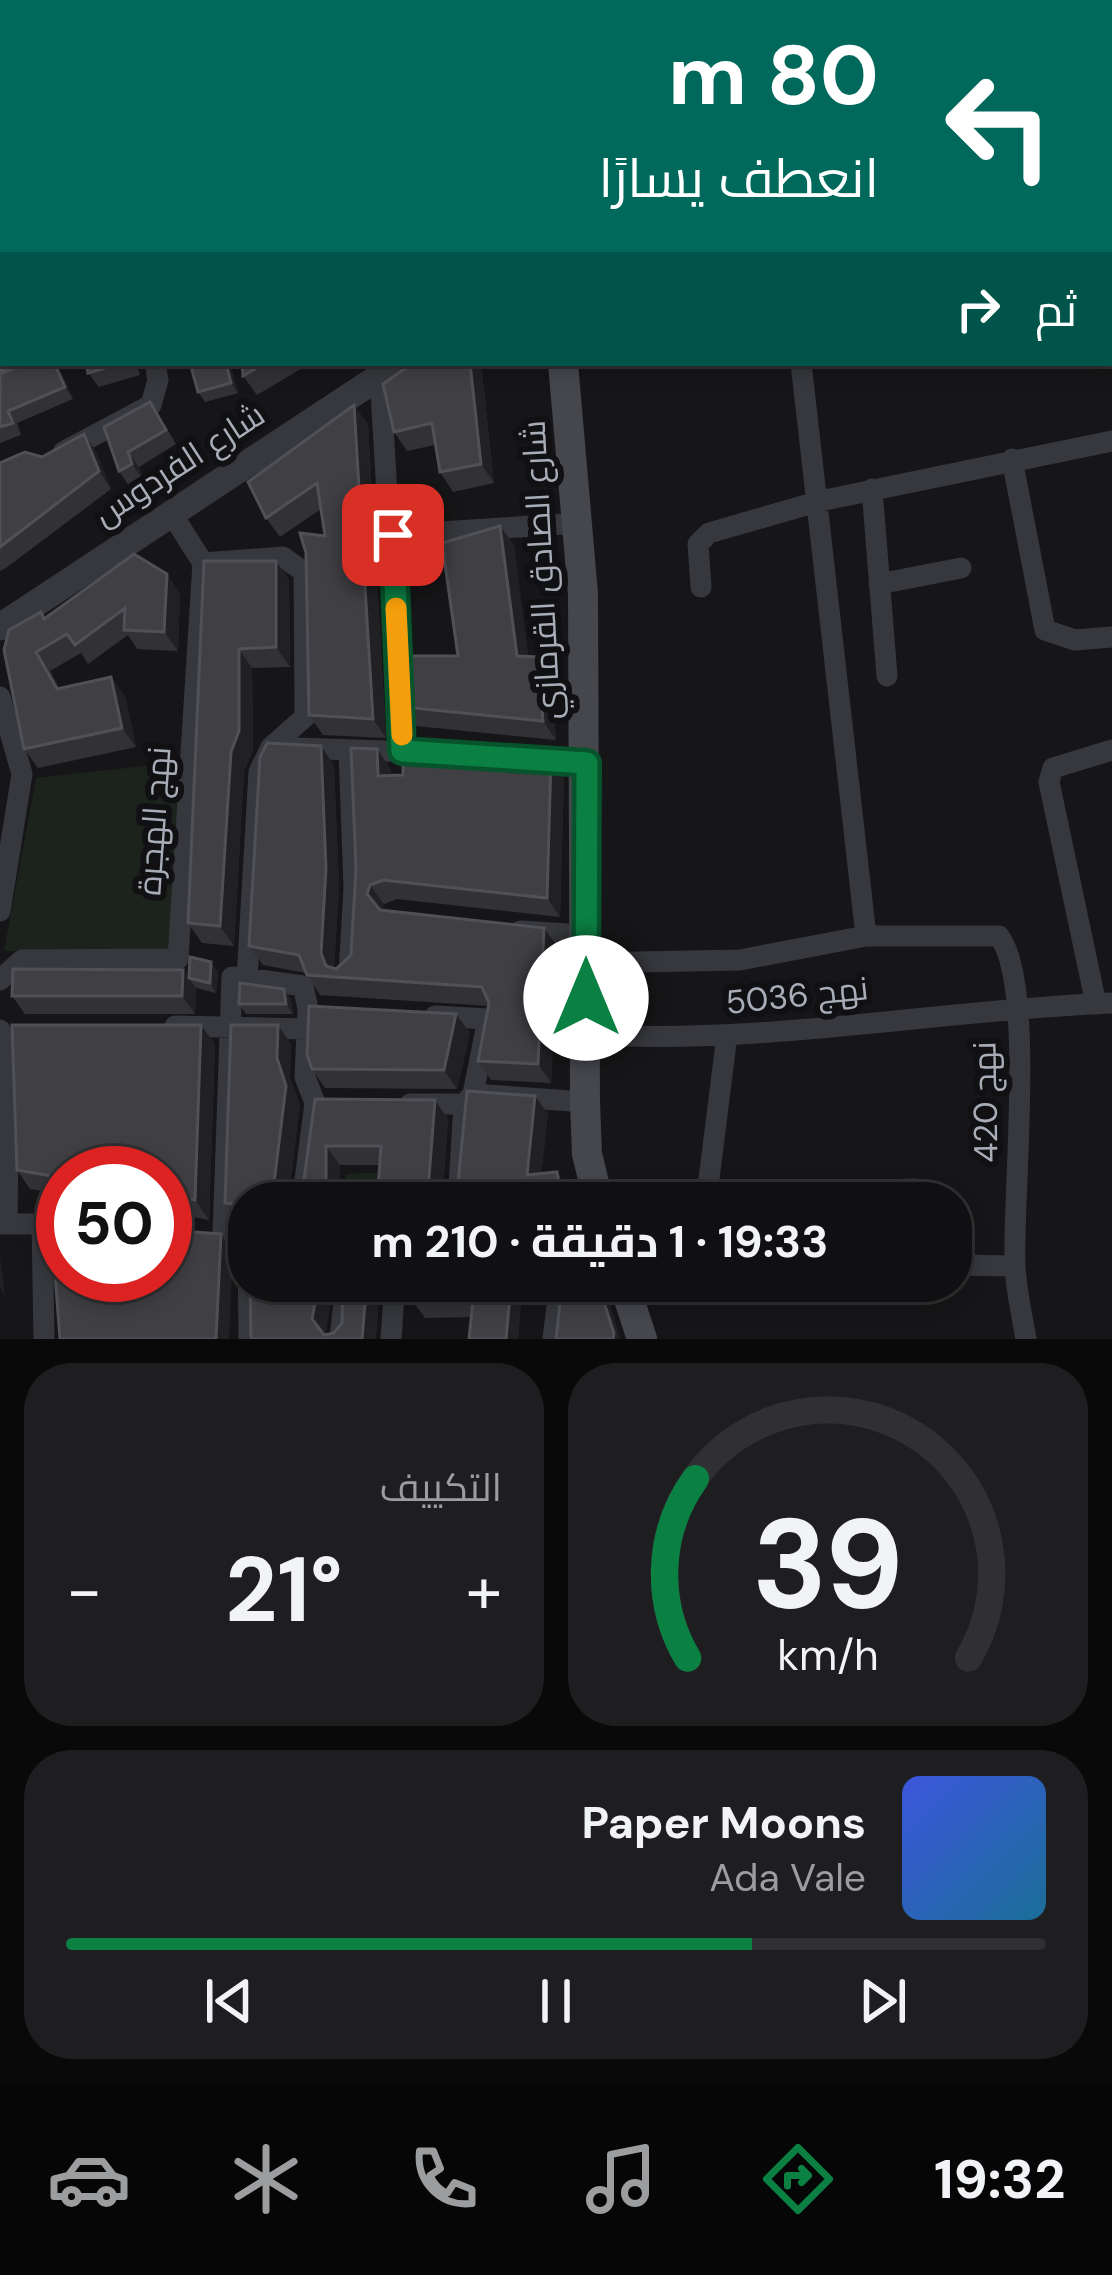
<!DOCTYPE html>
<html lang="ar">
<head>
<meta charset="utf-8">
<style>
  body { margin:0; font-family:"DM Sans",Cairo,sans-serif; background:#1e1e20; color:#f1f3f6; direction:rtl; height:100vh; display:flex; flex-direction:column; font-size:45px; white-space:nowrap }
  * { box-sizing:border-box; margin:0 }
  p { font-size:39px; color:#9c9d9f }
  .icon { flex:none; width:66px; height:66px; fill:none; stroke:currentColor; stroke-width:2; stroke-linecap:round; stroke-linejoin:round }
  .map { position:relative; height:1339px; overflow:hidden; direction:ltr }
  .drawer { display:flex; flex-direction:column; gap:24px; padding:24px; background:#09090a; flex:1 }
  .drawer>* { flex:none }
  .top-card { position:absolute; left:0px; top:0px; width:1113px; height:366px; box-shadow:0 6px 18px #0003,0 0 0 3px #303032; direction:rtl; background:#00695c; color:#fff; overflow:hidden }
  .speed { position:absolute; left:36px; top:1146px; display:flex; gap:24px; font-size:60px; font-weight:700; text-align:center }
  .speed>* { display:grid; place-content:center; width:156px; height:156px; border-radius:50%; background:#101012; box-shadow:0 6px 18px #0003,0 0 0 3px #303032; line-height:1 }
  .speed .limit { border:18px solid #d22; background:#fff; color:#111 }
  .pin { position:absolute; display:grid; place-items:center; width:102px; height:102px; color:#fff; margin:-51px; border-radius:24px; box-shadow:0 6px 18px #0006 }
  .me { position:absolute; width:132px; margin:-66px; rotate:0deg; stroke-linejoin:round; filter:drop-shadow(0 0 9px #0008) }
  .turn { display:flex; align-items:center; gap:42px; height:252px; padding:0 36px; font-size:54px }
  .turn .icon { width:156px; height:156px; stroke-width:2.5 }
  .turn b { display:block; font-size:84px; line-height:102px }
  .then { display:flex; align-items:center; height:114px; padding:0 36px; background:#0003; gap:24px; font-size:45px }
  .big { font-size:90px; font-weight:700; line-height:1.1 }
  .drawer .card { flex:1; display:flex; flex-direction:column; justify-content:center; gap:18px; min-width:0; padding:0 42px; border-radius:48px; background:#1e1e20 }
  .drawer .dial { align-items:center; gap:0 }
  .dial svg { height:312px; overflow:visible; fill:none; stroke:#303032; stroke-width:7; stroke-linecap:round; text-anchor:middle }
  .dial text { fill:#f1f3f6; stroke:none }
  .song { display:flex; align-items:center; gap:36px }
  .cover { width:144px; height:144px; border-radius:18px; background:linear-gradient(135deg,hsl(230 70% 55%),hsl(200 70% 35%)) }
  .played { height:12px; border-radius:6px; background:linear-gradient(90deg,#0b8043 70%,#303032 70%) }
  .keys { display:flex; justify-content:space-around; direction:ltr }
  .heat { display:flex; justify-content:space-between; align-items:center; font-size:66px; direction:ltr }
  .drawer .tiles { flex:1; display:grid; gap:24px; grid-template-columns:1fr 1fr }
  .card:last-child { grid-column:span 2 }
  .trip { position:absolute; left:228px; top:1182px; width:744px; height:120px; border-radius:48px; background:#101012; box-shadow:0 6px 18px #0003,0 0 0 3px #303032; font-weight:700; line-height:120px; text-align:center; direction:rtl }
  .tab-bar { display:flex; height:192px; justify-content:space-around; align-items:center; background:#060607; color:#9c9d9f }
  .tab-bar .icon { width:84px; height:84px }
  .tab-bar .on { color:#0b8043 }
  .tab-bar b { font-size:54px; color:#f1f3f6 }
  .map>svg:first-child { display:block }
  .green { fill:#1c231d }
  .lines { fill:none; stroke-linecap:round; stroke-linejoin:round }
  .minor { stroke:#37383d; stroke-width:21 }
  .tertiary { stroke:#37383d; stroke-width:27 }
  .secondary { stroke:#45474d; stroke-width:30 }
  .primary { stroke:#53555c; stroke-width:33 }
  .wall { fill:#323236 }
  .shaded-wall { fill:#212124 }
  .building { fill:#3f3f44; stroke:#4f5156; stroke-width:3 }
  .route-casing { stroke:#07532c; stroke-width:30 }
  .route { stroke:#0b8043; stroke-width:21 }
  .slow { stroke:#f59e0b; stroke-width:21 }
  .labels { text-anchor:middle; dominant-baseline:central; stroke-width:12; stroke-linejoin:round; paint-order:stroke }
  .street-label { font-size:33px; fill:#a8adb8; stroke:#111113 }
</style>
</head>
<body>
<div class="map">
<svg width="1112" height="1339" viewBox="0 0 1112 1339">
  <rect width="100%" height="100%" fill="#161618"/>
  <path class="green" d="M181 762 170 949 4 951 36 778Z
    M388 1172 384 1203H346L345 1174Z"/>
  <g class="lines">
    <path class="minor" d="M232 0V3
      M332 0V3
      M823 0 825 3
      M1101 0 1102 3
      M434 3V0
      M1110 45 1112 54
      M801 363 866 936
      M380 375 402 751
      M63 452 151 405 158 380 155 363
      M1012 459 1045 630 1075 640 1112 637
      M872 489 887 676
      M393 535 580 523
      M203 563 283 557 304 572 305 717 271 747 259 772 247 978 303 986 308 1009 305 1077 315 1103 302 1203
      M879 584 961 568
      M701 587 698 544 709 533 820 501 1112 441
      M0 697 22 774 0 911
      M295 748 414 752
      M523 759 587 763
      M520 931 585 935
      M586 963 740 960 866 936H999C1036 985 1012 1198 1015 1266 1016 1290 1022 1315 1026 1339
      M349 973 354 888 349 751
      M0 980 22 960 178 959 203 563 170 511
      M1096 1004 1049 782 1053 768 1112 750
      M435 1016 488 1019 473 1094
      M175 1026 305 1029
      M0 1030 9 1056 7 1223
      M585 1034C760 1046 936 1010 1112 1003
      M410 1104H464L473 1094 585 1102
      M760 1194 915 1189 916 1203
      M458 1203 464 1104
      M706 1203 727 1035
      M42 1222 44 1339
      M0 1224H63
      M223 1236 232 977 247 978
      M248 1238 249 1339
      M951 1265 1015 1266
      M571 1281 625 1289 761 1292
      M340 1339 346 1281
      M391 1339 395 1281
      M553 1339 560 1281"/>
    <path class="tertiary" d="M0 627 400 363"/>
    <path class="secondary" d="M554 0 555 3
      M563 363 583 594 585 1102 587 1154 599 1203
      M623 1281 642 1339"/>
    <path class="primary" d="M879 3 886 0
      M0 356H3"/>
  </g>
  <path class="wall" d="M246 0H317V3H246Z
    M365 0H414V3H367Z
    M669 0H787L780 3H670Z
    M3 215V262L0 258V217Z
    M26 363H57L73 399 17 423 21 435 0 443V374Z
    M86 363H136L140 375 99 387 88 373Z
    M190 363H230L238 393 205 402 198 392Z
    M242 363H311L257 395 243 376Z
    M413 363H481L494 483 453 492 440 472 435 445 407 451 394 432Z
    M160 417 176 444 139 467 142 478 129 486 119 471 104 427Z
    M368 424 386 738 323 735 309 715 325 536 321 509 280 537 266 518Z
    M84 434 96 452 111 489 6 568 0 571V463L42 457Z
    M514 545 528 657H538L551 676 556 740 416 726 403 707 458 656Z
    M204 561H276L289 580 290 667 252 668 253 750 244 771 234 946 202 943 188 923Z
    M180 593 178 651 137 649 128 635 88 664 81 653 50 671 59 688 125 696 136 747 38 768 24 749 4 650 45 618Z
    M377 749 390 768 391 776 564 777 560 917 397 899 384 904 382 910 558 947 551 1083 491 1080 478 1061 489 1006 320 995 306 973 263 965 249 946 334 765 339 888 334 968 351 955Z
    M211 962 218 972 216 993 196 988 195 1014H25L12 996 183 970 189 978Z
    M284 989 291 999 293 1014H246L239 1004Z
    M456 1014 470 1033 457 1089 325 1088 312 1069Z
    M215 1044 209 1220 165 1212V1173H63V1194L30 1189 17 1170Z
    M291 1044 290 1077 300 1105 288 1198 295 1197 303 1187 315 1099 435 1100 448 1119 442 1203H377L380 1165H340V1203H249V1224L238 1222 225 1203Z
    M535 1096 548 1114 541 1174 569 1190 572 1203H464L457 1194Z
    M521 1300 518 1339H469L472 1317 425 1318 414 1303Z"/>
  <path class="shaded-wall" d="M111 0H142L139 3H108Z
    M498 0H517V3H498Z
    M54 363H57L73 399 65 387Z
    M226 363H230L238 393 231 383Z
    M470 363H481L494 483 481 464Z
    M354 405 368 424 386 738 373 719Z
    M84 434 96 452 111 489 99 471Z
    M128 452 139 467 142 478 132 464Z
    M500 526 514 545 531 676 517 656Z
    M276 561 289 580 290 667 276 647Z
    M167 574 180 593 178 651 164 632Z
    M239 649 252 668 253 750 244 771 234 946 220 926Z
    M538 657 551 676 556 740 543 721Z
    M111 677 125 696 136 747 122 728Z
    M321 746 334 765 339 888 334 972 326 966 321 953Z
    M377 749 390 768 392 795 378 776Z
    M551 758 564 777 560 917 547 898Z
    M370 885 384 904 380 914 367 894Z
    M544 928 558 947 551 1083 538 1064Z
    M211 962 218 972 216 993 210 983Z
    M183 970 196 988 195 1014 182 996Z
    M284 989 291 999 293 1014 286 1004Z
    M456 1014 470 1033 457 1089 444 1070Z
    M201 1025 215 1044 209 1220 195 1200Z
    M278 1025 291 1044 290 1077 300 1105 287 1202 274 1183Z
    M535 1096 548 1114 539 1193 527 1175Z
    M435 1100 448 1119 442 1203H427Z
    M326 1146 340 1165V1203H326Z
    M557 1172 569 1190 572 1203H563Z
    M221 1234 233 1252 229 1339H216Z
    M0 1257 5 1295 0 1288Z
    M319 1281H335L325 1337 312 1319Z
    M367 1281H381L376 1339H362Z
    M511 1285 521 1300 518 1339H506Z
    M599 1287 609 1302 621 1339H613Z"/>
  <path class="building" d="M75 0H111L108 3H77Z
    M246 0H277V3H246Z
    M472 0H498V3H472Z
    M669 0H753L747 3H670Z
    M3 215V243L0 245V217Z
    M26 363H54L65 387 8 411 13 423 0 427V374Z
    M86 363H121L88 373Z
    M190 363H226L231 383 198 392Z
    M242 363H265L243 376Z
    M413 363H470L481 464 440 472 432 423 394 432 383 384Z
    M150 402 166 430 128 452 132 464 119 471 104 427Z
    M354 405 373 719 309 715 306 553 300 533 325 536 317 483 266 518 248 482Z
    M84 434 99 471 0 547V463L25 452 42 457Z
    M500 526 517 656 538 657 543 721 403 707 402 656H458L442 543Z
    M134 554 167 574 164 632 124 630 125 608 75 645 67 634 36 652 57 689 111 677 122 728 24 749 4 650 9 630 41 612 44 619Z
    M204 561H276V647L239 649V731L231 752 220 926 188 923Z
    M267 743 321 746 326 869 321 953 326 966 336 969 351 955 356 868 351 748 377 749 378 776 403 775V750L551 758 547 898 383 880 370 885 367 894 380 910 544 928 538 1064 478 1061 489 1003 482 987 307 975 299 955 249 946 260 757Z
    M190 957 211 962 210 983 189 978Z
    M13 969 183 970 182 996H12Z
    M240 983 284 989 286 1004H239Z
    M309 1006 456 1014 444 1070 312 1069 307 1055Z
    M12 1025H201L195 1200 165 1195V1173H63V1178L17 1170Z
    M231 1025H278L277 1058 286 1086 274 1183 285 1198 295 1197 303 1187 315 1099 435 1100 427 1203H377L381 1146H326V1203H249V1211L241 1205 225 1203Z
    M467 1091 535 1096 527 1175 557 1172 563 1203H523L457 1194Z
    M165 1230 221 1234 216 1339H60L52 1236 63 1235V1275H165Z
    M250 1281H319L312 1319 324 1335 334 1333 342 1323 343 1281H367L362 1339H251Z
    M414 1281H471L511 1285 506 1339H469L473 1301 414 1303Z
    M562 1286 599 1287 614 1333 613 1339H556Z"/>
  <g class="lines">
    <defs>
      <path id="route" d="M393 535 402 751 587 763 586 998"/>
    </defs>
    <use href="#route" class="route-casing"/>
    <use href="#route" class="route"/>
    <path class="slow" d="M396 608 402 735"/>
  </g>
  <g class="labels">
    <g class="street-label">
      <text transform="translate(179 464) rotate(-33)">شارع الفردوس</text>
      <text transform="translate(541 570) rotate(-93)">شارع الصادق القرمازي</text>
      <text transform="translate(154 821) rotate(-86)">نهج الهجرة</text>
      <text transform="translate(797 995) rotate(-6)">نهج 5036</text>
      <text transform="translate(985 1102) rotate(-91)">نهج 420</text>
    </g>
  </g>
</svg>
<div class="speed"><div class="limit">50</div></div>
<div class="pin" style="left:393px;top:535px;background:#d93025"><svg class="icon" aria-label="arrive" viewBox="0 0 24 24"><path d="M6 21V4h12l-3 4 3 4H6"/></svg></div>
<svg class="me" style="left:586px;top:998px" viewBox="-20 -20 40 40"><circle r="19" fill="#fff"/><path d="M0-13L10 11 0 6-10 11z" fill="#0b8043"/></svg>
<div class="trip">19:33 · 1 دقيقة · 210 m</div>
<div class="top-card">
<div class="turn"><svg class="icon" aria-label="left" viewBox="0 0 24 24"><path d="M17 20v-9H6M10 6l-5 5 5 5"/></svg><div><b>80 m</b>انعطف يسارًا</div></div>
<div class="then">ثم<svg class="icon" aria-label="right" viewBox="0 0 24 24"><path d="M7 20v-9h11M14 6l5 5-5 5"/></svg></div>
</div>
</div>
<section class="drawer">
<div class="tiles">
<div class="card dial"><svg viewBox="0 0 100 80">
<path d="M14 69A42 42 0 1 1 86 69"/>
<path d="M14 69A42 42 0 0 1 16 23" stroke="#0b8043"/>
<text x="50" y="56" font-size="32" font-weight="700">39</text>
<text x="50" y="72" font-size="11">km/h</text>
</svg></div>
<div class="card"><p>التكييف</p>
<div class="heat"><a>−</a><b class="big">21°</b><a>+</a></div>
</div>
<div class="card">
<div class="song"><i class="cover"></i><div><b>Paper Moons</b><p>Ada Vale</p></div></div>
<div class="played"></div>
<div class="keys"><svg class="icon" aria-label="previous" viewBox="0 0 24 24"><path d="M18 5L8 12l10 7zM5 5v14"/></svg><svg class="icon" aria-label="pause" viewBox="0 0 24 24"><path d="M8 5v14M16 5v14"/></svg><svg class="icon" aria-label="next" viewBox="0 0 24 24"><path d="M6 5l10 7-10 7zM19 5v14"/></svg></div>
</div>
</div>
</section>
<nav class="tab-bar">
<b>19:32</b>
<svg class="icon on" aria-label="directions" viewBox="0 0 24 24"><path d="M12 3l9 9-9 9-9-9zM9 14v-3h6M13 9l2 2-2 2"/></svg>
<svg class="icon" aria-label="music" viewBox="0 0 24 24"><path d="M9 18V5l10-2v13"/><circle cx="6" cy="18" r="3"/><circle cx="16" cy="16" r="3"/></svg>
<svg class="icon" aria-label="phone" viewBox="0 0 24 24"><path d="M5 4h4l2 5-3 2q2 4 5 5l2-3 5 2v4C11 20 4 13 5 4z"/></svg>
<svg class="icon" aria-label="climate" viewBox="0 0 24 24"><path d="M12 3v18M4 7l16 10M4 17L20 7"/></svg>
<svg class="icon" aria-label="car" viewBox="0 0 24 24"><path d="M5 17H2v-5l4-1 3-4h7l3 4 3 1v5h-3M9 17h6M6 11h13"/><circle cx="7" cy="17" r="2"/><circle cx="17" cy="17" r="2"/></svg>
</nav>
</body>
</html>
